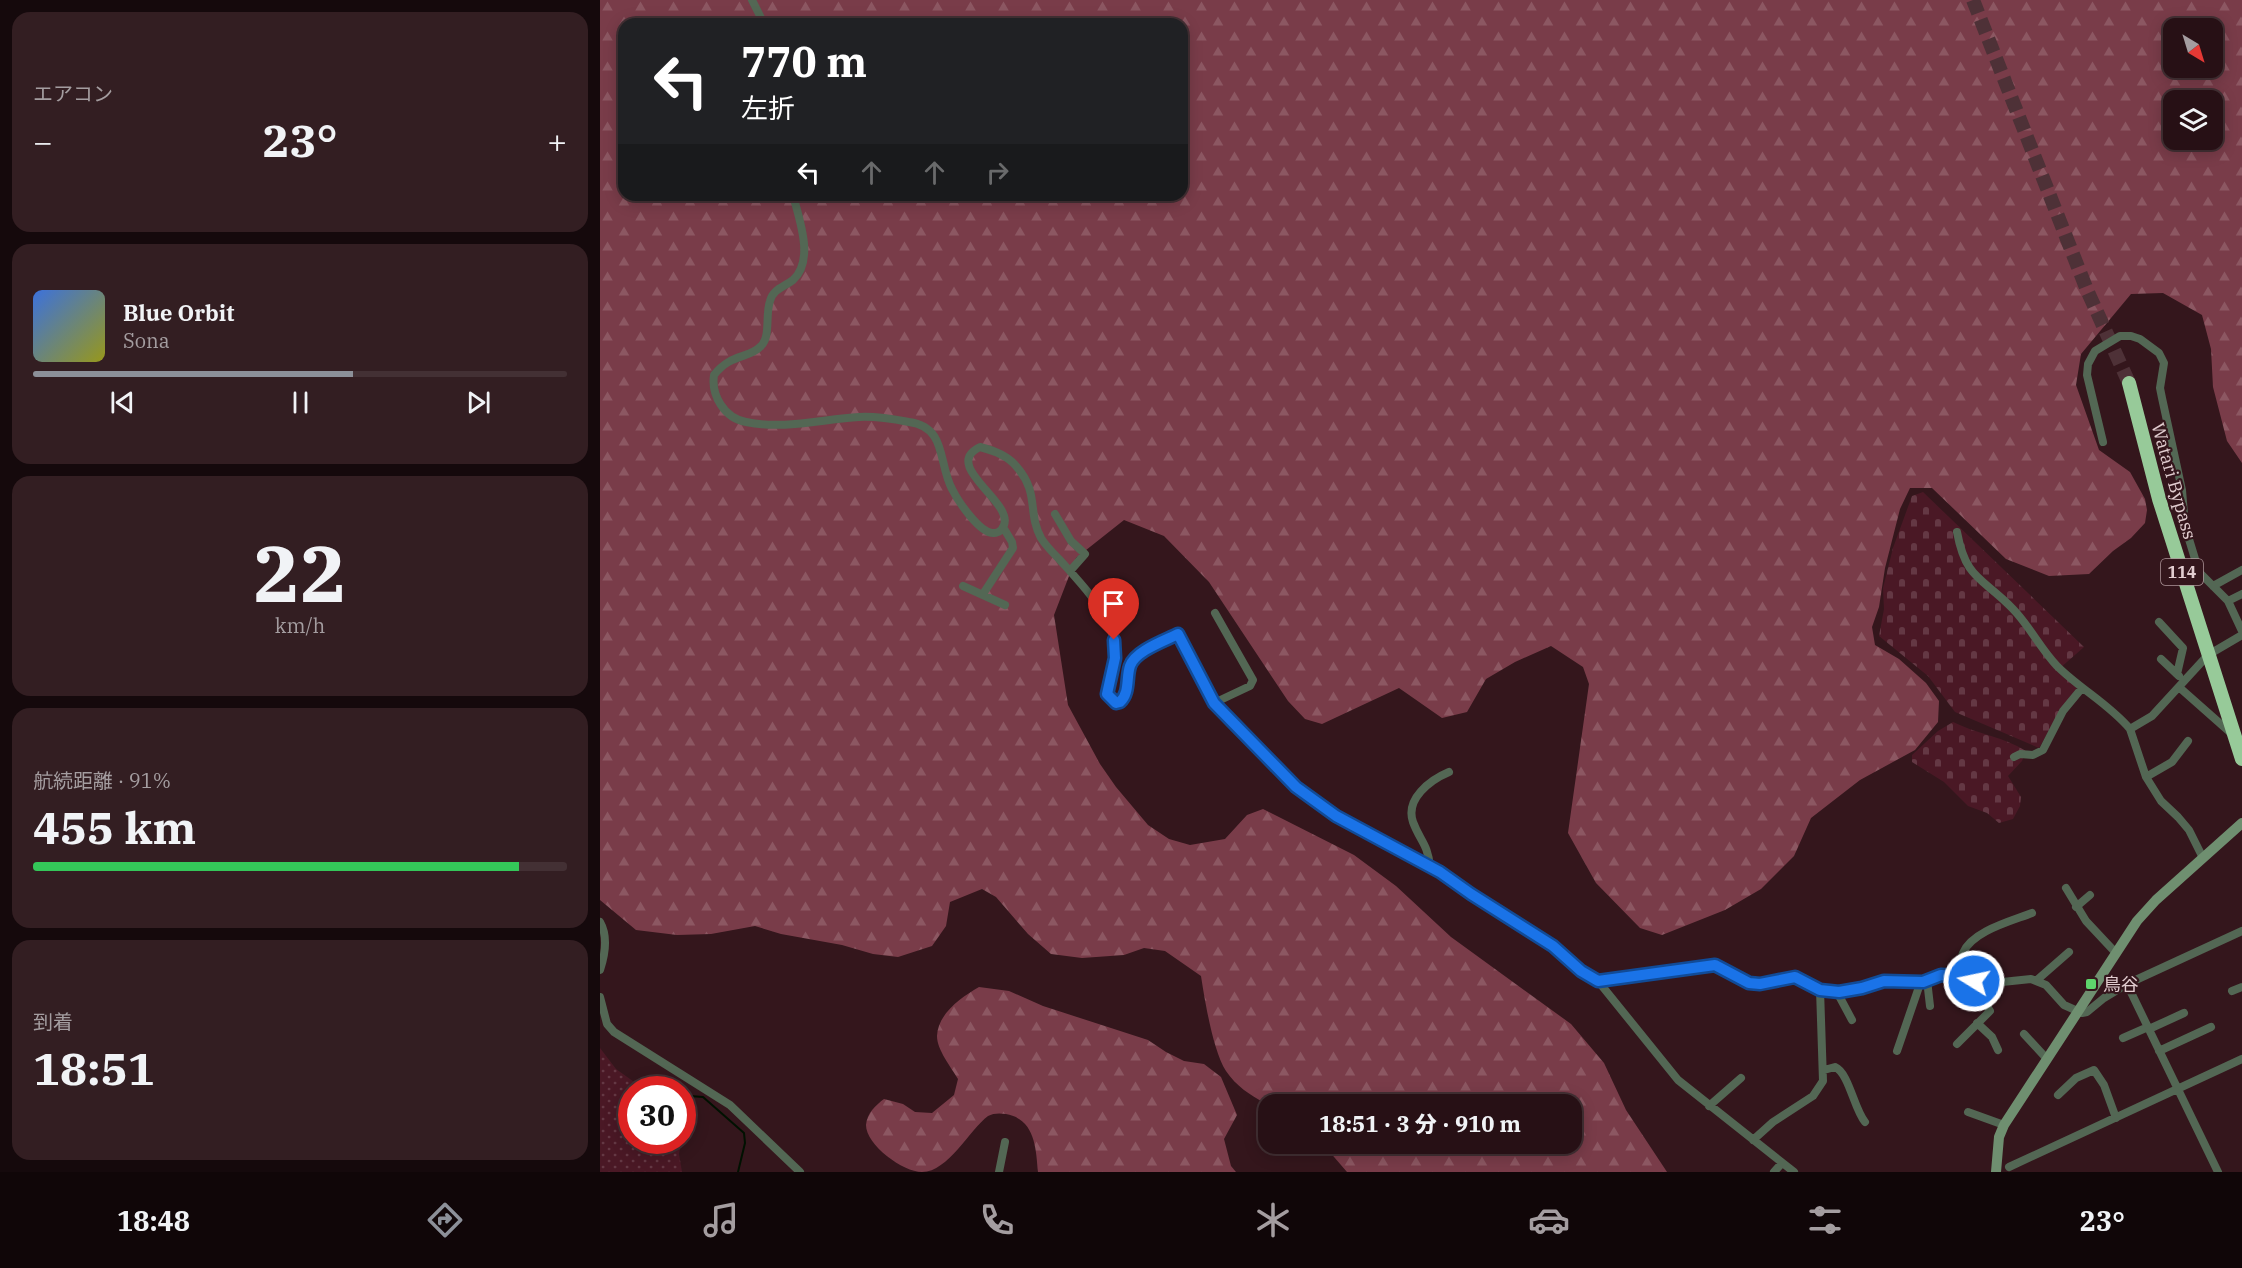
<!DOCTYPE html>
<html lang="ja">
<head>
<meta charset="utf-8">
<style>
  body { margin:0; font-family:"IBM Plex Serif","Noto Sans JP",serif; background:#331e22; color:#f1f3f6; height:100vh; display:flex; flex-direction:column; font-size:22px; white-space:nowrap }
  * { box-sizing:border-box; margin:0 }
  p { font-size:20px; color:#a49da0 }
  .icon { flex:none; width:33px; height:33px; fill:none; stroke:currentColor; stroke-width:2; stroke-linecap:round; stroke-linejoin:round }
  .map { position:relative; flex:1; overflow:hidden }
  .sheet { display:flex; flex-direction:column; gap:12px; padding:12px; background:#15090c; width:600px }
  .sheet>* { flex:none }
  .hud { position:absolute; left:18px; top:18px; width:570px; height:183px; border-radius:18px; box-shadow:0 3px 15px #0003,0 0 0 2px #433034; background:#202124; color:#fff; overflow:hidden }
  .needle { width:39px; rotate:142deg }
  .controls { position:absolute; left:1563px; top:18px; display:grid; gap:12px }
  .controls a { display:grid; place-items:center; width:60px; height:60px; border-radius:12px; background:#271015; box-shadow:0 3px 15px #0003,0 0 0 2px #433034; font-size:30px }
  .speed { position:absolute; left:18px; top:1076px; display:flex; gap:12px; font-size:30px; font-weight:700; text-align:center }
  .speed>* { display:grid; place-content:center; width:78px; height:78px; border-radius:50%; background:#271015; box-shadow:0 3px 15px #0003,0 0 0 2px #433034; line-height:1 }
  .speed .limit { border:9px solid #d22; background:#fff; color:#111 }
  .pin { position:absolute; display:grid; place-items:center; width:51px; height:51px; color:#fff; margin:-62px -26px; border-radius:50% 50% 50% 0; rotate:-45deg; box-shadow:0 0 6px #0007 }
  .pin .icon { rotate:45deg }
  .me { position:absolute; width:66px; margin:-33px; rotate:280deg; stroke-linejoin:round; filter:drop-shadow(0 0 4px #0008) }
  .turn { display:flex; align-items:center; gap:21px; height:126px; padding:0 24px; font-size:27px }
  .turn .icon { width:78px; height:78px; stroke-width:2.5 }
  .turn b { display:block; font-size:42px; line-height:51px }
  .lanes { display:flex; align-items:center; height:57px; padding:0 24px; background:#0003; justify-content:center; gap:30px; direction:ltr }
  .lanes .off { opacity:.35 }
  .big { font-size:45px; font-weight:800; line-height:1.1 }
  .sheet .widget { flex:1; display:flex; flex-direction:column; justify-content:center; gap:9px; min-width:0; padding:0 21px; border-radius:18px; background:#331e22 }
  .sheet .dial { align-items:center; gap:0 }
  .dial b { font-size:78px; line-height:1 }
  .song { display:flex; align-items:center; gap:18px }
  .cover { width:72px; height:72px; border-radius:9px; background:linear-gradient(135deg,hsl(220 70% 55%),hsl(60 70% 35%)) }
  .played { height:6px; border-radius:3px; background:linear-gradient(90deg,#8c9099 60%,#433034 60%) }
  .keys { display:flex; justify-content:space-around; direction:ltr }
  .heat { display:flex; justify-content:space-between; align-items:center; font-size:33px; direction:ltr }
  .charge { height:9px; border-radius:4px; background:linear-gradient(90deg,#34c759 91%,#433034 0) }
  .trip { position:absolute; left:658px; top:1094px; width:324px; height:60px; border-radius:18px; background:#271015; box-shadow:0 3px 15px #0003,0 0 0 2px #433034; font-weight:800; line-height:60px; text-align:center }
  .dock { display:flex; height:96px; justify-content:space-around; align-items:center; background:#100608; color:#a49da0 }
  .dock .icon { width:42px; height:42px }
  .dock .on { color:#8c9099 }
  .dock b { font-size:27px; color:#f1f3f6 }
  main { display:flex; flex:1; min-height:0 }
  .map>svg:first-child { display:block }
  .forest { fill:url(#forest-firs); fill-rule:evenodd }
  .cemetery { fill:url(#cemetery-stones) }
  .garden { fill:url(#garden-dots) }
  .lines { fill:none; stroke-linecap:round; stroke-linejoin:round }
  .stream { stroke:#001101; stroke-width:2 }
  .highway-tunnel { stroke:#4e3137; stroke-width:14; stroke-dasharray:14 7; stroke-linecap:butt }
  .street { stroke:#536754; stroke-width:8 }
  .secondary { stroke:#6f8f70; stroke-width:10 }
  .highway { stroke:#97ca99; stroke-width:14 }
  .route-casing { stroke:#114b97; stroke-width:15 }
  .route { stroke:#1a73e8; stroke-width:10 }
  .poi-dot { fill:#5ed56c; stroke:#34161c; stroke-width:2 }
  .labels { text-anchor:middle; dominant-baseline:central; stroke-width:4.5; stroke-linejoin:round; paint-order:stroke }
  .shield { fill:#34161c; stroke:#ae969a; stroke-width:1.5 }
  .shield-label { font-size:16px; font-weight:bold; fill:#e2cdd0 }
  .street-label { font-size:18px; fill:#e2cdd0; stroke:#34161c }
  .poi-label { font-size:18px; fill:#e2cdd0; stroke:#34161c; text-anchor:start }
</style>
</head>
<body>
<main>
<section class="sheet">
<div class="widget"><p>エアコン</p>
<div class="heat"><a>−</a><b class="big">23°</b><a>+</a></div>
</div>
<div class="widget">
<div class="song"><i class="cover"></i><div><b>Blue Orbit</b><p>Sona</p></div></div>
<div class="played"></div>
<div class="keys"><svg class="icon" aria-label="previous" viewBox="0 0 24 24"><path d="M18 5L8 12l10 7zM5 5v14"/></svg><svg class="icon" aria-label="pause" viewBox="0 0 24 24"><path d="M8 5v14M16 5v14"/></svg><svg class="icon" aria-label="next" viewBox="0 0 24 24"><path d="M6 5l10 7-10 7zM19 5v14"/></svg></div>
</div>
<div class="widget dial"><b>22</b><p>km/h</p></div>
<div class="widget"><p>航続距離 · 91%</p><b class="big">455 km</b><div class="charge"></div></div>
<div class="widget"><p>到着</p><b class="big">18:51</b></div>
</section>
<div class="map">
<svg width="1642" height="1172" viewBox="0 0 1642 1172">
  <defs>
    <pattern id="forest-firs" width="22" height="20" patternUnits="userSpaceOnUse" patternTransform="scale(1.5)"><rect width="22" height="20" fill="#793c49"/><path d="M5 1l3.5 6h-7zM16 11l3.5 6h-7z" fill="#8c5762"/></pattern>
    <pattern id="cemetery-stones" width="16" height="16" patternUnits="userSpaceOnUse" patternTransform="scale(1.5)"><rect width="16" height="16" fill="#4a1825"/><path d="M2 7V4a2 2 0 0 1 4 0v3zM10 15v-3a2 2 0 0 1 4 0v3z" fill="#643844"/></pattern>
    <pattern id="garden-dots" width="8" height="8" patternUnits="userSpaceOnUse" patternTransform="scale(1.5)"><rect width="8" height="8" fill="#4a1825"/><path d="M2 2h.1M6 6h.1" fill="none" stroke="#643844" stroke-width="1.8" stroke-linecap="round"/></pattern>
  </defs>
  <rect width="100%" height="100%" fill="#34161c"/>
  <path class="forest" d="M0 0H1642V463L1627 441 1613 387 1611 349 1602 315 1563 293 1531 294 1481 354 1476 385 1499 450 1530 472 1545 499 1547 510 1545 523 1531 538 1513 551 1489 574 1449 576 1406 559 1332 488H1310L1300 509 1285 568 1279 607 1272 627 1275 645 1299 659 1326 683 1339 701 1338 722 1315 750 1260 780 1211 818 1194 856 1161 889 1125 910 1062 935 1040 928 996 883 968 833 989 684 983 667 951 646 915 662 886 679 867 712 842 718 799 688 722 724 705 719 688 701 609 582 564 536 524 520 476 558 454 615 468 705 500 764 516 787 548 825 569 839 590 845 625 839 647 815 663 809 754 855 796 886 851 937 971 1024 1004 1063 1026 1110 1067 1172H747L722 1143H972V1104L665 1103C650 1095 636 1086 626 1071 613 1051 605 1001 601 976L565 951 544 948 524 955 482 958 451 954 428 934 396 897 382 889 350 902 346 926 332 946 298 957 273 954 242 945 181 934 155 926 111 934 77 935 36 930 0 900ZM24 24H582V195H24ZM1574 28H1612V68H1574ZM1574 100H1612V140H1574Z
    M379 987 409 991 443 1006 548 1040 566 1052 584 1061 604 1064 621 1077 637 1115 624 1139 631 1166 636 1172H438C436 1148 435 1119 406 1114 400 1113 393 1113 388 1116 370 1129 348 1172 322 1172 303 1172 266 1145 266 1125 267 1113 276 1105 284 1099L303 1104 315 1112 332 1113 354 1095 358 1079C351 1067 337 1050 337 1036 338 1013 362 997 379 987Z"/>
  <path class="cemetery" d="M1323 492 1484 647 1459 669 1477 688 1461 710 1439 748 1355 712 1328 676 1279 636 1284 609 1283 588 1293 548 1312 496Z
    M1353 722C1377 734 1404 737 1426 751L1422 761 1408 776 1421 797 1420 806 1413 819 1399 823 1387 813 1368 806 1344 782 1312 762V755L1338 731Z"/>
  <path class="garden" d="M0 1048 16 1069 44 1089H32V1140H81L79 1154 82 1172H0Z"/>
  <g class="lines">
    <path class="stream" d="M66 1081 76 1089
      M82 1091 90 1096 103 1097 144 1133 145 1143 138 1172"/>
    <path class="highway-tunnel" d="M1373 0 1487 290 1529 383"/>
    <path class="street" d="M152 0 164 24
      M193 195C199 219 215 260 193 280 184 287 173 289 170 301 165 315 171 336 161 346 149 359 131 353 114 375 111 395 124 418 146 422 182 430 223 419 259 417 275 416 293 419 309 422 347 427 338 463 352 489 358 501 380 534 394 533 399 533 403 529 404 525 413 501 341 466 380 447 392 450 408 456 416 466 440 493 427 512 441 538 446 546 453 553 459 559 476 578 503 606 511 630 516 644 517 661 512 675 510 681 507 686 508 693 508 698 512 700 516 703L523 699C528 688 526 676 530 666 535 652 564 641 578 634L614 703 696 787 736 816 840 872 871 894 953 946 981 971 998 981 1115 965 1149 983 1160 984 1195 977 1220 989 1239 992 1262 988 1284 981 1323 982 1341 975 1359 976 1383 984 1431 979 1446 985 1464 1005 1482 1013 1487 1012 1504 998 1527 984 1642 931
      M1503 442 1487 375 1488 364 1495 351 1520 336H1531L1540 339 1559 353 1564 363 1560 388 1562 398 1582 490 1585 526 1599 572 1628 601 1642 631
      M455 514 471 541 485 554 470 571
      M1357 532C1366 580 1382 577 1412 608 1429 625 1440 648 1457 666 1480 689 1509 704 1530 729L1552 716 1608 655 1642 635
      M363 586 405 605
      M1613 586 1642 570
      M383 594 413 548 412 542 403 527
      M1628 601 1642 594
      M1559 622 1583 648 1577 674
      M1561 659 1579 676
      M1580 688 1632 734
      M614 703 650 686 653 680 615 613
      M1530 729 1546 777 1561 801 1578 817 1589 830 1603 858
      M1414 757 1420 754 1433 755 1443 750 1463 711 1482 688
      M1546 777 1572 762 1588 741
      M830 867C828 844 820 841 813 822 805 799 830 780 849 772
      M1466 888 1486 921 1515 952
      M1476 907 1490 895
      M0 922C8 936 5 955 0 970
      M1362 977C1362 969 1360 961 1363 953 1372 931 1412 921 1432 913
      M1327 980 1330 1006
      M1437 980 1469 952
      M998 981 1078 1080 1194 1172
      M1527 984 1618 1172
      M1632 991 1642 987
      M1237 992 1252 1020
      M0 997 7 1024 14 1032 130 1105 200 1172
      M1377 1023 1392 1037 1398 1050
      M1549 1029 1584 1013
      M1424 1034 1447 1059
      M1523 1038 1548 1027
      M1357 1044 1390 1011 1376 990 1374 981
      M1297 1051 1321 981
      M1559 1051 1611 1027
      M1224 1070 1235 1067C1249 1073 1254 1109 1265 1122
      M1458 1095 1476 1078 1494 1070 1504 1085 1516 1118
      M1109 1106 1141 1078
      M1368 1112 1404 1125
      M1153 1140 1173 1122 1213 1096 1223 1081 1220 989
      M1409 1167 1642 1059
      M399 1172 405 1142
      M1174 1172 1182 1163"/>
    <path class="secondary" d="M1396 1172 1399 1137 1404 1125 1537 921 1556 900 1642 823"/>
    <path class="highway" d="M1529 383 1559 499 1642 759"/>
  </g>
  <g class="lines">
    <defs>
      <path id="route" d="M514 640 515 658 507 694 516 703 520 702C530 693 526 678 530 666 535 651 564 641 578 634L614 703 696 787 736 816 840 872 871 894 953 946 981 971 998 981 1115 965 1149 983 1160 984 1195 977 1220 990 1239 992 1262 988 1284 981 1323 982 1341 975 1359 976 1374 981"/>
    </defs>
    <use href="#route" class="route-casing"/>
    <use href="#route" class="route"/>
  </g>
  <rect class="poi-dot" x="1485" y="978" width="12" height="12" rx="3"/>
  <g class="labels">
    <rect class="shield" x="1561" y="559" width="42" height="26" rx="4.5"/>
    <g class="shield-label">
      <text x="1582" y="572">114</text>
    </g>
    <g class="street-label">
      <text transform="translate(1574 481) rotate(74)">Watari Bypass</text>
    </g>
    <g class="poi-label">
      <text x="1503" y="984">鳥谷</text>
    </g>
  </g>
</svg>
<div class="controls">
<a><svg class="needle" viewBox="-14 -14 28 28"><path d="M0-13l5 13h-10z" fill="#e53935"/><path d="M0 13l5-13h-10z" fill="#a49da0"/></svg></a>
<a><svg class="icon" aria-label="layers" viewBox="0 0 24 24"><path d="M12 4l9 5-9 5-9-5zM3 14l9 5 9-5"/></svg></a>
</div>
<div class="speed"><div class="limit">30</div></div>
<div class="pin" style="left:514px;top:640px;background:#d93025"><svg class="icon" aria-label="arrive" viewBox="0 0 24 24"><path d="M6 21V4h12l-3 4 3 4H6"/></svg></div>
<svg class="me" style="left:1374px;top:981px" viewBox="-20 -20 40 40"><circle r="17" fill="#1a73e8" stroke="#fff" stroke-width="3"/><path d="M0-11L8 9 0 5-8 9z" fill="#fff"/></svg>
<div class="trip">18:51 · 3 分 · 910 m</div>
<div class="hud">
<div class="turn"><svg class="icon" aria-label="left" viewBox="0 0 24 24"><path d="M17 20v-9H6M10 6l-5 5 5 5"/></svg><div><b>770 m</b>左折</div></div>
<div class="lanes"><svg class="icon" aria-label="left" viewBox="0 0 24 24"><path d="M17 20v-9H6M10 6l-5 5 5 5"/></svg><svg class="icon off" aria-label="ahead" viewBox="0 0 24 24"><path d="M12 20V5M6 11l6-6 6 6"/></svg><svg class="icon off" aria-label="ahead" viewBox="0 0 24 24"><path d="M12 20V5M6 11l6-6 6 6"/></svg><svg class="icon off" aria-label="right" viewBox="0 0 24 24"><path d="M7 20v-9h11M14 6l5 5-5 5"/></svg></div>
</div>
</div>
</main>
<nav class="dock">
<b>18:48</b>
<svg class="icon on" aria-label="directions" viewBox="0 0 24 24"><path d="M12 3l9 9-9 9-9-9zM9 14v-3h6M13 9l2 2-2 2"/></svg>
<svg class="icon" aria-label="music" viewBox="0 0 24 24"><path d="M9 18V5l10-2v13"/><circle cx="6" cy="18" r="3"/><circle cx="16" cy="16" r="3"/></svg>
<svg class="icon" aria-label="phone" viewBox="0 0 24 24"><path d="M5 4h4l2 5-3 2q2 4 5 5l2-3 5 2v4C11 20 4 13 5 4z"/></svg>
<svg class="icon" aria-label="climate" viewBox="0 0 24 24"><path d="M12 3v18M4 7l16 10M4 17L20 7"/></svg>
<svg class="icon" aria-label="car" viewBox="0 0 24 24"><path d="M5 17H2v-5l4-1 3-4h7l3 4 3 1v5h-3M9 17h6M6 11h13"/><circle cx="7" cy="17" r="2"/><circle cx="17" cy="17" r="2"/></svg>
<svg class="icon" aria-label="filters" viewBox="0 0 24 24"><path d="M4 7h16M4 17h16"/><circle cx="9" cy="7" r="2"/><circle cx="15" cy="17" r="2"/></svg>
<b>23°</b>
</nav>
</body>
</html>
